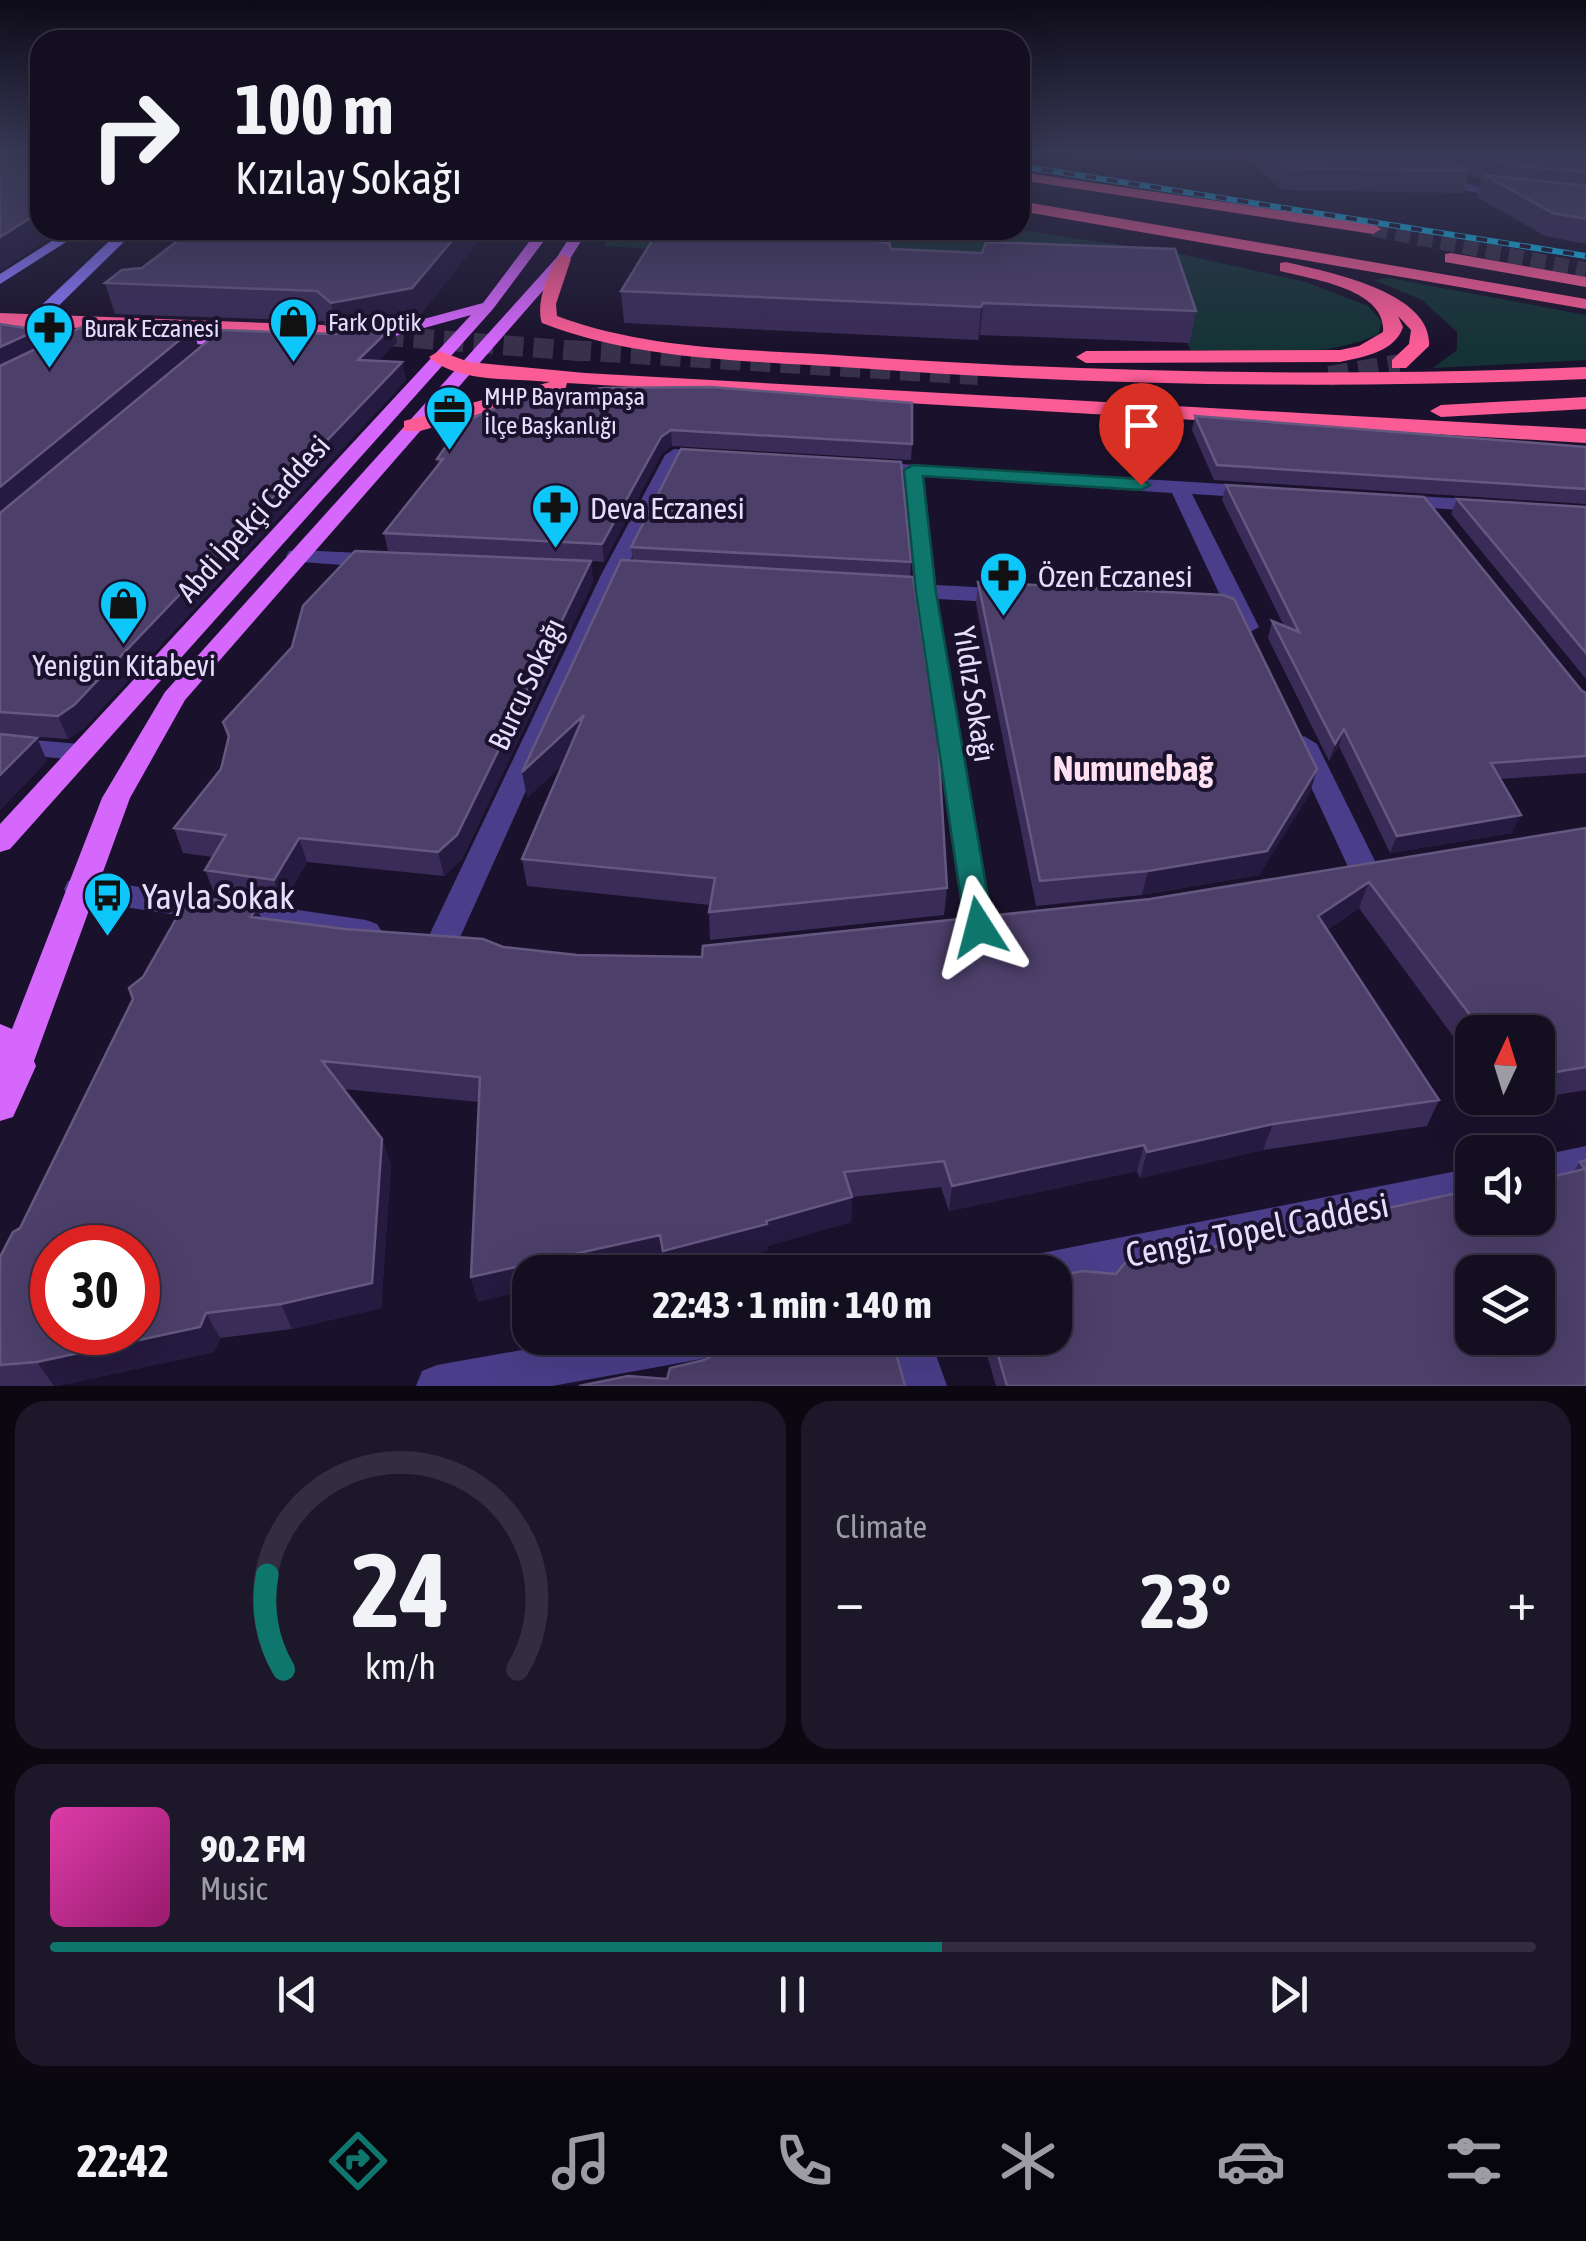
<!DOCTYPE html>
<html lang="en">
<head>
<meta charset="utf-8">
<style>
  body { margin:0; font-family:"Asap Condensed",sans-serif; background:#1d172a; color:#f1f3f6; height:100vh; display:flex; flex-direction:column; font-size:38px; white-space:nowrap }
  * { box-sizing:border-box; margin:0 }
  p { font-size:32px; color:#9d9ca5 }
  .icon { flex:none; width:55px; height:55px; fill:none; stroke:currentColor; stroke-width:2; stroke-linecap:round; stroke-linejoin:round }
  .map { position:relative; height:1386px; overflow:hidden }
  .drawer { display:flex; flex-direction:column; gap:15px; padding:15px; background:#0b0812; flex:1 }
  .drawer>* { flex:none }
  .banner { position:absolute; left:30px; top:30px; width:1000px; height:210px; border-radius:30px; box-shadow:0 10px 40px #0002,0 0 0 2px #332e3f; background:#140e21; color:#f1f3f6; overflow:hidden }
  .needle { width:65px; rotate:4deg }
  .buttons { position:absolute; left:1455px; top:1015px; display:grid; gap:20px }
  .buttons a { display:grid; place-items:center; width:100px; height:100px; border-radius:20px; background:#140e21; box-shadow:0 10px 40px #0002,0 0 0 2px #332e3f; font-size:50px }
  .speed { position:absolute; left:30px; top:1225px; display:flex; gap:20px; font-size:50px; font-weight:700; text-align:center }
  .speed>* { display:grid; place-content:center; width:130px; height:130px; border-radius:50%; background:#140e21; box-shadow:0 10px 40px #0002,0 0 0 2px #332e3f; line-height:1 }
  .speed .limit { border:15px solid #d22; background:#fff; color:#111 }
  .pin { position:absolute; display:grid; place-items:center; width:85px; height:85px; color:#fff; margin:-102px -42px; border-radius:50% 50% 50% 0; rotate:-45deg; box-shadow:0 0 10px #0007 }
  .pin .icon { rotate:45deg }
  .me { position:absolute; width:110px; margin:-55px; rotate:351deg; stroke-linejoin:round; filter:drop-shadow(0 0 8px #0008) }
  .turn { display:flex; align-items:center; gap:35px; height:210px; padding:0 40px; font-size:45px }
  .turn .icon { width:130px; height:130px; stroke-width:2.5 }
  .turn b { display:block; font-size:70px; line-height:85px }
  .big { font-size:75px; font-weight:700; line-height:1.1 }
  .drawer .card { flex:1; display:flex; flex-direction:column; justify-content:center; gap:15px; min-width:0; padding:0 35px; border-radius:30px; background:#1d172a }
  .drawer .dial { align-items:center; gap:0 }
  .dial svg { height:260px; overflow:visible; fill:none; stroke:#332e3f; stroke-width:7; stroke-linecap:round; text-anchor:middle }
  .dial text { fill:#f1f3f6; stroke:none }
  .song { display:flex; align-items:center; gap:30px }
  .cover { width:120px; height:120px; border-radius:15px; background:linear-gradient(135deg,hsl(320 70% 55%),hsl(320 70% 35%)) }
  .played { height:10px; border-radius:5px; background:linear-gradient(90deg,#0f766e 60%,#332e3f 60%) }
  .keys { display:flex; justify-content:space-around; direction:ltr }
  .heat { display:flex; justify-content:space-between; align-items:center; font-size:55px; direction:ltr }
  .drawer .tiles { flex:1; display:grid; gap:15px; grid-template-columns:1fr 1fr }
  .card:last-child { grid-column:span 2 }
  .trip { position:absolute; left:512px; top:1255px; width:560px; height:100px; border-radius:30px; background:#140e21; box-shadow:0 10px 40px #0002,0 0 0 2px #332e3f; font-weight:700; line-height:100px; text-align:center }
  .tabs { display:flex; height:160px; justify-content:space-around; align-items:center; background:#08060d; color:#9d9ca5 }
  .tabs .icon { width:70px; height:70px }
  .tabs .selected { color:#0f766e }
  .tabs b { font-size:45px; color:#f1f3f6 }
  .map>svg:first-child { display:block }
  .green { fill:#153336 }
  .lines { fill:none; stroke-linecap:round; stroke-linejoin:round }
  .highway-tunnel-far1 { stroke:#38314c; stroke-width:15; stroke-dasharray:15 8; stroke-linecap:butt }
  .highway-tunnel { stroke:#38314c; stroke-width:20; stroke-dasharray:20 10; stroke-linecap:butt }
  .street { fill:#4a3e8a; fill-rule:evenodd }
  .secondary { fill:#8a77fc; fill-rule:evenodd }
  .primary { fill:#d567fc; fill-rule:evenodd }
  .highway { fill:#fb5c96; fill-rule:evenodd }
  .rail-casing { stroke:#0ec7fa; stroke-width:6 }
  .rail { stroke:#1a122c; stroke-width:4; stroke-dasharray:11; stroke-linecap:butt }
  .wall { fill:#3a2c58 }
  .shaded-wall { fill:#251a3f }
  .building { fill:#4c3f6a; stroke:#645881; stroke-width:2.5; fill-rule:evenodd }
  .route { fill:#0f766e; stroke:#0a4d48; stroke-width:2.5 }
  .labels { text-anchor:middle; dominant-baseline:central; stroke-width:8; stroke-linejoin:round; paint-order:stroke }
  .far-poi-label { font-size:25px; fill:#e5defe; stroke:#1a122c; text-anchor:start }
  .poi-label { font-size:30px; fill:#e5defe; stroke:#1a122c; text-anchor:start }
  .street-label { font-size:30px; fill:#e5defe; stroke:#1a122c }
  .quarter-label { font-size:35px; font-weight:bold; fill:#fee0f0; stroke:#1a122c }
  .near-poi-label { font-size:35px; fill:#e5defe; stroke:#1a122c; text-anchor:start }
  .near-street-label { font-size:35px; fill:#e5defe; stroke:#1a122c }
</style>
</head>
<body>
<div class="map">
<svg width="1586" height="1386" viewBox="0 0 1586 1386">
  <rect width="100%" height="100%" fill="#1a122c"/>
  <path class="green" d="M617 230H1020L1181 254 1306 282 1368 306 1382 322 1378 334C1323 361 1251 350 1190 350L1166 279 603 246Z
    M1389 278 1586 315V360L1433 368 1457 350V332L1422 300 1374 280Z"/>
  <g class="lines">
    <path class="highway-tunnel-far1" d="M1373 229 1586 270"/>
    <path class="highway-tunnel" d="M324 331 590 352
      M571 350 978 375
      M1329 376 1399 364"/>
    <path class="street" d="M1392 152H1406L1447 178 1517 197 1511 201 1439 184Z
      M674 449 708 451 718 457 708 463 680 461 623 575 457 944 452 952 441 956 430 952 425 944 601 575 665 455Z
      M868 462 1257 486 1267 492 1257 498 1192 494 1259 627 1247 634 1235 627 1172 493 924 477 936 585 1011 589 1022 596 1011 603 938 599 994 927 990 935 979 938 968 935 964 927 916 598 881 596 870 589 881 582 914 584 904 476 861 472V464Z
      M1397 495 1487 500 1497 506 1487 512 1390 505 1387 501Z
      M297 550 382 554 393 561 382 568 289 561 286 556 289 551Z
      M1304 736 1317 744 1380 871 1375 878H1355L1350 871 1291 744Z
      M0 737 79 744 92 752 79 760 0 753Z
      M79 878 366 920 377 924 382 932 377 940 366 944 79 900 68 897 64 889 68 881Z
      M1586 1146V1178L1538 1188V1156Z
      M1472 1168V1202L1055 1288V1272H1022L1028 1259 1042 1253Z
      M590 1338H723L717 1352 702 1359 552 1386H416L422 1371 437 1365Z
      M889 1338H930L947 1386H905Z"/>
    <path class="secondary" d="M69 230H85L0 284V274Z
      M121 230H136L40 324H28V318Z"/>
    <path class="primary" d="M538 230H552L493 309 10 849 0 852V824L471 315 363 345 357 343V337L483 303Z
      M574 230H588L568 262 185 700 130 798 34 1061 36 1066 13 1117 0 1121V1024L12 1029 102 798 165 692 557 257Z
      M0 324 98 331 106 336 98 341 0 334Z
      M157 335 243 336 251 341 243 346 163 343 155 338Z"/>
    <path class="highway" d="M1020 172 1373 224 1381 229 1373 234 1020 180Z
      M1020 201 1586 299V309L1020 211Z
      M1451 253 1586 277V287L1445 262V254Z
      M563 254 571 259 556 304 557 316C651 351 751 349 849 356 1095 373 1340 377 1586 367V379C1342 389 1100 386 857 368 750 360 643 362 542 323 535 307 549 261 563 254Z
      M1286 262C1328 272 1433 292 1429 346L1406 368H1392V360L1409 344 1411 330 1398 316 1403 327C1395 352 1363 357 1340 362L1086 363 1076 357 1086 351 1340 350 1359 346 1383 332C1387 289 1311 279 1280 271V263Z
      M0 313 324 325 334 331 324 337 0 325Z
      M439 351 469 362 585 373 1586 429V443L567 383 565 390 420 431H404V421L550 382C513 378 457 383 429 357Z
      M1586 397V409L1441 417 1430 411 1441 405Z"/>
    <defs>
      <path id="rail" d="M1020 166 1586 256"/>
    </defs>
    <use href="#rail" class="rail-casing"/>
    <use href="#rail" class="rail"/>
  </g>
  <path class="wall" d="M1114 152H1425L1443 160 1446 152H1586V244L1545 236 1477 197 1482 180 1468 175 1463 193 1282 190 1246 157H1134Z
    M192 230H487L418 318 350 332 394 325 397 342 378 361 402 362 406 380 84 728 68 739 10 735 37 738 47 761 0 810V324L43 346 193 329 198 346 59 464 337 334 324 321 115 314 105 283 142 268Z
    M703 241H876L891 249 1196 311 1190 343 980 335 978 340 624 323 621 291Z
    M512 401 912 444 911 460 672 446 662 453 604 562 591 561 593 582 462 859 444 876 307 862 282 905 215 895 205 870 213 857 183 853 174 828 221 769 228 739 223 722 542 559 388 551 384 533 438 465 437 459Z
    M1195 416 1586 447V504L1214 480 1192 430Z
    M1226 485 1586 693V773L1500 779 1512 833 1390 853 1339 746 1329 761 1268 638 1272 621 1284 626 1222 500Z
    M1457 499 1586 507V679L1451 514Z
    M631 547 911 562 910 577 947 888 944 915 710 940 709 912 710 905 527 886 522 859 563 764 527 798 633 561Z
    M978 582 1310 793 1259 875 1142 895 1036 906 976 604Z
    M1586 828V1090L1504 1104 1499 1098H1538V1032H1472V1062L1359 908 1327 930 1439 1100 1427 1126 1263 1150 1140 1178 1137 1171 949 1211 941 1187 852 1197 851 1222 767 1246 768 1250 680 1272H665L663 1261 610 1272H530L478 1302 471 1277 479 1102 343 1089 382 1139 391 1165 381 1308 292 1329 220 1338 214 1352 57 1386H0V1257L20 1228 261 918 577 955 702 957 1150 899Z
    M1586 1160V1386H996L982 1338H1055L1116 1274 1335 1229 1466 1198 1573 1172 1580 1162Z"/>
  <path class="shaded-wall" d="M40 212V230H62L0 272V237Z
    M461 230H487L418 318 338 334 331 303Z
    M983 303 980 335 978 340 981 307Z
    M394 325 397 342 362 378 358 360Z
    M193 329 198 346 0 514V487Z
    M37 330 43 347 0 368V347Z
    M402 362 406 380 84 728 68 739 58 716Z
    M671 430 672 446 662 453 604 562 602 544 661 437Z
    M591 561 593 582 462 859 444 876 438 852Z
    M584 715 587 741 527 798 522 772Z
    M1344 729 1339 746 1329 761 1335 744Z
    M37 738 47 761 0 810V775Z
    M1317 769 1310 793 1259 875 1142 895 1148 871Z
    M1521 815 1512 833 1390 853 1397 836Z
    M299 838 307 862 282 905 274 880Z
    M1369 882 1359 908 1309 942 1318 916Z
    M257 906 266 932 251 917Z
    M1273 1124 1263 1150 1140 1178 1147 1152Z
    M382 1139 391 1165 381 1308 292 1329 281 1304Z
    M1144 1145 1137 1171 949 1211 952 1186Z
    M852 1197 851 1222 767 1246 768 1250 680 1272H665L663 1251Z
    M660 1235 663 1261 610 1272H530V1290L478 1302 471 1277Z
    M206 1313 220 1338 214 1352 57 1386H54L37 1362Z"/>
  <path class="building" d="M1 152H40V212L0 237V153Z
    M1269 152H1425L1469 171 1287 168Z
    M1469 152H1586V172L1506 165Z
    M1484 175 1586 186V219L1553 213Z
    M192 230H461L412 288 331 303 317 291 105 283 122 270 142 268Z
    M707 230 873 235 876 241 889 243 891 249 937 251 982 253 986 242 1175 249 1196 311 983 303 981 307 621 291 653 239 703 241Z
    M0 324 37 330 0 347Z
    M88 324 193 329 0 487V366Z
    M394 325 358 360 402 362 74 705 58 716 0 712V513L221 330 334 334Z
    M711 387 912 403V444L671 430 661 437 602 544 384 533 443 459H437L463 422 512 401 603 388Z
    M1195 416 1586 447V489L1217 465Z
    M681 449 901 462 911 562 631 547Z
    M1226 485 1424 497 1582 691 1586 693V756L1491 763 1521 815 1397 836 1344 729 1335 744 1272 621 1299 632Z
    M1457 499 1586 507V653Z
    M355 551 591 561 457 835 438 852 299 838 274 880 205 870 226 835 174 828 221 769 229 736 223 722 292 647 303 606Z
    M621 560 913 577 938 740 947 888 709 912 715 878 522 859 584 715 522 772Z
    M978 582 1223 595 1234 599 1317 769 1267 851 1148 871 1040 881Z
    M0 734 37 738 0 775Z
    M1586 828V1067L1538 1075V1032H1483L1369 882 1318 916 1439 1100 1273 1124 1147 1152 1144 1145 952 1186 944 1161 844 1172 852 1197 766 1221 767 1224 663 1251 660 1235 471 1277 480 1077 322 1061 382 1139 372 1283 281 1304 206 1313 200 1327 37 1362 0 1365V1257L13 1232 20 1228 133 999 129 988 143 977 189 896 257 906 251 917 345 929 483 939 503 947 577 955 702 957 703 946 1150 899ZM52 1248H138V1332H52Z
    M1586 1160V1386H1007L993 1338H1055V1277L1082 1271 1116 1274 1125 1263 1268 1237 1311 1224 1335 1229 1375 1211 1452 1194 1466 1198 1472 1197V1218H1538V1180L1585 1169 1580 1162ZM1472 1272H1538V1338H1472Z
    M794 1338H892L905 1386H579L628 1376 667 1379 670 1368 704 1360 726 1347 748 1349Z"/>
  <linearGradient id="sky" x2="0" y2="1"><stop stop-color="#0e0a18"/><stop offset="0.44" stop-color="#383956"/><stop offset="1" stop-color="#383956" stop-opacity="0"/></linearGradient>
  <rect width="1586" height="346" fill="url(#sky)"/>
  <path class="route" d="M913 465 1141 479 1150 485 1141 490 923 476 936 592 993 927 979 938 965 927 916 592 904 470Z"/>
  <defs>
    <symbol id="shop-pin" viewBox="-11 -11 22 30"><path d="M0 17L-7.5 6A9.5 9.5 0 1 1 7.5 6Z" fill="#0ec7fa" stroke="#1a122c"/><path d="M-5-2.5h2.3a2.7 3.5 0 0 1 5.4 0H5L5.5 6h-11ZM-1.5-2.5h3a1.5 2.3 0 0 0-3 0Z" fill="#111"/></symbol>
    <symbol id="pharmacy-pin" viewBox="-11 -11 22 30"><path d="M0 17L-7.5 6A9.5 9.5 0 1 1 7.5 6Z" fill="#0ec7fa" stroke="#1a122c"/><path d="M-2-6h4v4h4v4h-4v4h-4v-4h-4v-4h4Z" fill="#111"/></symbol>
    <symbol id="office-pin" viewBox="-11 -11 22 30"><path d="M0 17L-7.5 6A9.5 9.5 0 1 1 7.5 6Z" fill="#0ec7fa" stroke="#1a122c"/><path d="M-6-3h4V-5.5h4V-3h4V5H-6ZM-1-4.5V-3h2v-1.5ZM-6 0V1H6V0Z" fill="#111"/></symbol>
    <symbol id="bus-pin" viewBox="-11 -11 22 30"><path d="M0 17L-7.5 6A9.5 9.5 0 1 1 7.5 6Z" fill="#0ec7fa" stroke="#1a122c"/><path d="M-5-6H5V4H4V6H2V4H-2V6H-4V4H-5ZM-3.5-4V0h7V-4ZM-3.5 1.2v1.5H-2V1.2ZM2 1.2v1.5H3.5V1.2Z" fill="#111"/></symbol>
  </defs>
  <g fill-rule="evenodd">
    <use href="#shop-pin" x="266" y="294" width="55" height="75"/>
    <use href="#pharmacy-pin" x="22" y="300" width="55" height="75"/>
    <use href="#office-pin" x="422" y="382" width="55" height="75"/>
    <use href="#pharmacy-pin" x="528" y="480" width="55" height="75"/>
    <use href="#pharmacy-pin" x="976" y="548" width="55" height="75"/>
    <use href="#shop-pin" x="96" y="576" width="55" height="75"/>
    <use href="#bus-pin" x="80" y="868" width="55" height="75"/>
  </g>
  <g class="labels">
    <g class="far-poi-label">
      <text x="328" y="322">Fark Optik</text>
      <text x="84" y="328">Burak Eczanesi</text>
      <text x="484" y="396">MHP Bayrampaşa<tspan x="484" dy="29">İlçe Başkanlığı</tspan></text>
    </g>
    <g class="poi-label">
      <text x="590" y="508">Deva Eczanesi</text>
      <text x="1038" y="576">Özen Eczanesi</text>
      <text x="124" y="665" text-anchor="middle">Yenigün Kitabevi</text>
    </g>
    <g class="street-label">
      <text transform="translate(253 518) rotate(-48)">Abdi İpekçi Caddesi</text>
      <text transform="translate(526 684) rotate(-65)">Burcu Sokağı</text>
      <text transform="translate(975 694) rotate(81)">Yıldız Sokağı</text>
    </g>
    <g class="quarter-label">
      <text x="1133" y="768">Numunebağ</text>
    </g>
    <g class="near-poi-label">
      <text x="142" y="896">Yayla Sokak</text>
    </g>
    <g class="near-street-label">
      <text transform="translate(1257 1229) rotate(-11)">Cengiz Topel Caddesi</text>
    </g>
  </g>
</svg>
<div class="buttons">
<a><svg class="needle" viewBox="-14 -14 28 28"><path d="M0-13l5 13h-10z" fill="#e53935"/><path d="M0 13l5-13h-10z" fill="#9d9ca5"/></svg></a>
<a><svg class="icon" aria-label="sound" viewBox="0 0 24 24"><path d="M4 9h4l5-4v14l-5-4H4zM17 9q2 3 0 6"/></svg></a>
<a><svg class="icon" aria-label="layers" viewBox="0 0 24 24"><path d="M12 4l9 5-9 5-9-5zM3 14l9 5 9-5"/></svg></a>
</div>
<div class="speed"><div class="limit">30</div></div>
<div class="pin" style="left:1141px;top:485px;background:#d93025"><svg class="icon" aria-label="arrive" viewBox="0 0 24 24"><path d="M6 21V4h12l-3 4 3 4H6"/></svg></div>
<svg class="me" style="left:979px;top:927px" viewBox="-20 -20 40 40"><path d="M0-17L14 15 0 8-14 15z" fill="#0f766e" stroke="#fff" stroke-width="4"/></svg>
<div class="trip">22:43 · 1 min · 140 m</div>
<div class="banner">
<div class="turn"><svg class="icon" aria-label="right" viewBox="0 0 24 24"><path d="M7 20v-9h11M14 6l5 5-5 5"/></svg><div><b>100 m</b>Kızılay Sokağı</div></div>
</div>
</div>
<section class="drawer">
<div class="tiles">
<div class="card dial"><svg viewBox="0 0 100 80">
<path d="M14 69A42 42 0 1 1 86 69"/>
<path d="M14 69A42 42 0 0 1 9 40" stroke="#0f766e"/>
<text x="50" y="56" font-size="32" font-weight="700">24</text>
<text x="50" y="72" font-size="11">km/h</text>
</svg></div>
<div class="card"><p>Climate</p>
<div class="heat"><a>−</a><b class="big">23°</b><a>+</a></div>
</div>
<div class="card">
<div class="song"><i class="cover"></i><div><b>90.2 FM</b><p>Music</p></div></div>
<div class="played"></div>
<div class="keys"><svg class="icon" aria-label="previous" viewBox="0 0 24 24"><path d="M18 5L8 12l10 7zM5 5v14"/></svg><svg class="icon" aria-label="pause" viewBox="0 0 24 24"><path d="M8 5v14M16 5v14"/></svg><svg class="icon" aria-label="next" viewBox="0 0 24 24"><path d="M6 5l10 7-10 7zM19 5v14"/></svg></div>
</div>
</div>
</section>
<nav class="tabs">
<b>22:42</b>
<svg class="icon selected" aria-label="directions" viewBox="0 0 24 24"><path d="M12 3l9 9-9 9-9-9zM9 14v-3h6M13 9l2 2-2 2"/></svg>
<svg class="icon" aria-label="music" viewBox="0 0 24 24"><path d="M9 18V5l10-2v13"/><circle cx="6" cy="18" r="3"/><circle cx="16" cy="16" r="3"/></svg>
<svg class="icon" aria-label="phone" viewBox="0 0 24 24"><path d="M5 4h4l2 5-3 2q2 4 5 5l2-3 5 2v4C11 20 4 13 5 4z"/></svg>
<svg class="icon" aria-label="climate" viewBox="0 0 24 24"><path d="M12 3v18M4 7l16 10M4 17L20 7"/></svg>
<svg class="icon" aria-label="car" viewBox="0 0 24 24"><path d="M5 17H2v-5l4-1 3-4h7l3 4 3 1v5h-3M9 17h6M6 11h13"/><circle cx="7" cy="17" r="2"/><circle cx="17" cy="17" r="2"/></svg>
<svg class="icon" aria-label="filters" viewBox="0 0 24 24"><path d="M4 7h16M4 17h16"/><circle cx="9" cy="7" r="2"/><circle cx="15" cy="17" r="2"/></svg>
</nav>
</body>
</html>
